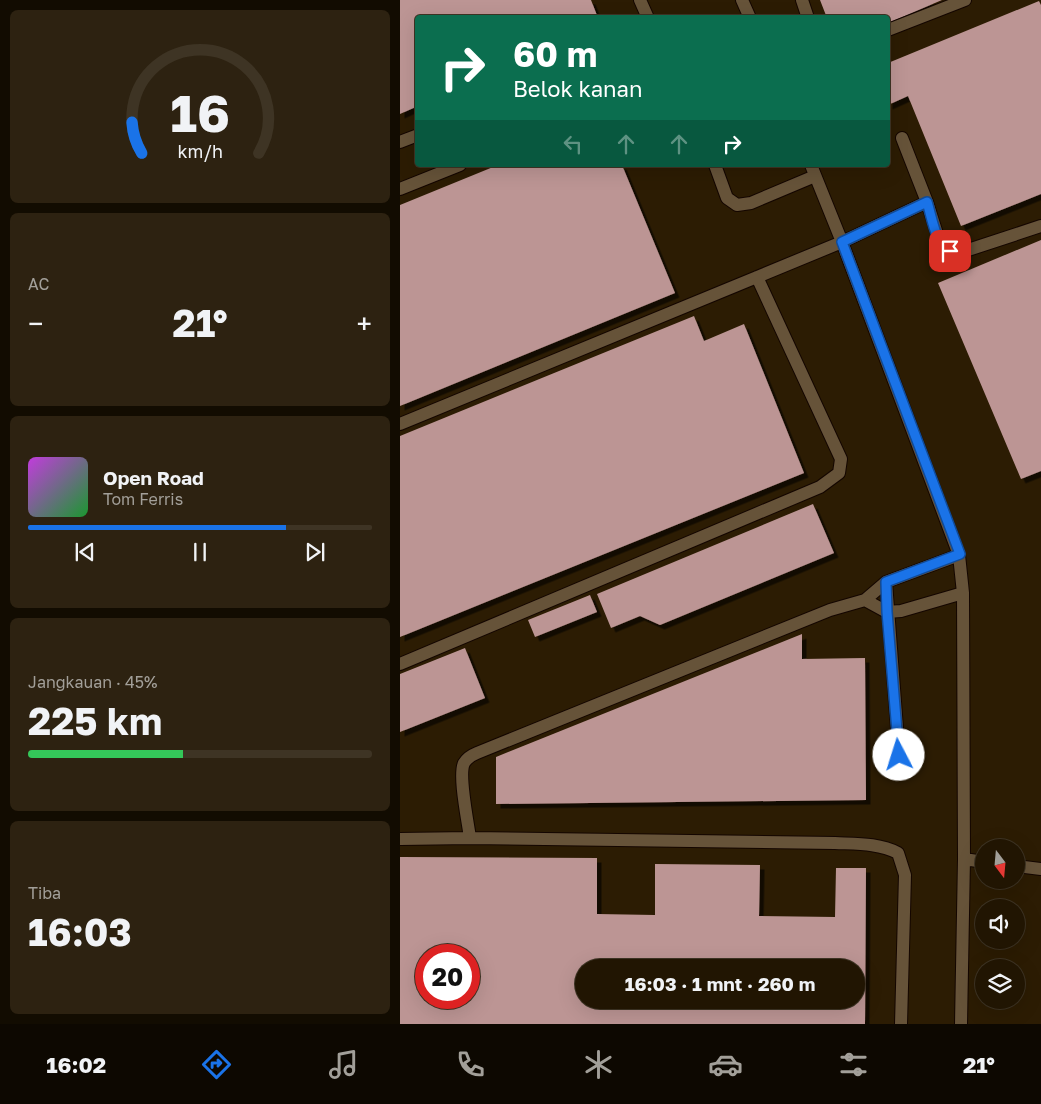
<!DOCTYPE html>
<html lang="id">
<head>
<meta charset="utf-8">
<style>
  body { margin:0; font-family:"Golos Text",sans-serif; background:#2d2211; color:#f1f3f6; height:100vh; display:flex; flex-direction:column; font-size:19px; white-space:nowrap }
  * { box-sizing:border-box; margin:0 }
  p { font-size:16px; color:#a29f99 }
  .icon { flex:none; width:28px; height:28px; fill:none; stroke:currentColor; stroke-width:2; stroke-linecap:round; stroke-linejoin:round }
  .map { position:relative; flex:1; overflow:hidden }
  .side { display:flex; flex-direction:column; gap:10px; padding:10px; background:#120c01; width:400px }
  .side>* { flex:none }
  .hud { position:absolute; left:15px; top:15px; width:475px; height:152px; border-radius:5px; box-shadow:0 5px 20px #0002,0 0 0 1px #3e3424; background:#0b6e4f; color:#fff; overflow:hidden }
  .needle { width:32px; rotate:164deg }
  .buttons { position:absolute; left:575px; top:839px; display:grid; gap:10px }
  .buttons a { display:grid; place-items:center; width:50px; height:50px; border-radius:50%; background:#211502; box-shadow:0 5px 20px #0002,0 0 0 1px #3e3424; font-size:25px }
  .speed { position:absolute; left:15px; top:944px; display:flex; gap:10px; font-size:25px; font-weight:700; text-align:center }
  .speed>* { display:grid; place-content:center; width:65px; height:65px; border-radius:50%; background:#211502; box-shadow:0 5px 20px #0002,0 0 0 1px #3e3424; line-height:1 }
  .speed .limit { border:8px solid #d22; background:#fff; color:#111 }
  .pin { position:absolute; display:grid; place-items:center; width:42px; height:42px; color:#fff; margin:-21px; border-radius:10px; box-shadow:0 2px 8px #0006 }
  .me { position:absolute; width:55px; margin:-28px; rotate:355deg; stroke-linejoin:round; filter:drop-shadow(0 0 4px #0008) }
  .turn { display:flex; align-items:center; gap:18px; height:105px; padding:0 15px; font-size:22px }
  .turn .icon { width:65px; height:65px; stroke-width:2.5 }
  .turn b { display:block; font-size:35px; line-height:42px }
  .lanes { display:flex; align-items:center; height:48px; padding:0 15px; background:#0003; justify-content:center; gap:25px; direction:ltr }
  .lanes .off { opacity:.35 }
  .big { font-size:38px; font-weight:700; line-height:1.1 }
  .side .tile { flex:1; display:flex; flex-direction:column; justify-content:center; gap:8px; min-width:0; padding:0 18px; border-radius:8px; background:#2d2211 }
  .side .dial { align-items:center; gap:0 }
  .dial svg { height:130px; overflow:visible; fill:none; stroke:#3e3424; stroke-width:7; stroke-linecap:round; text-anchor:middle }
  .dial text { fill:#f1f3f6; stroke:none }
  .song { display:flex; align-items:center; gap:15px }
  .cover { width:60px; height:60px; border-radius:8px; background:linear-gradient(135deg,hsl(290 70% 55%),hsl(130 70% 35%)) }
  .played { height:5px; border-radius:2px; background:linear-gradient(90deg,#1a73e8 75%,#3e3424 75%) }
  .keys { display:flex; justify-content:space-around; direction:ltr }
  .heat { display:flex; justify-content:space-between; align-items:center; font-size:28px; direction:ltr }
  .charge { height:8px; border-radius:4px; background:linear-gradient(90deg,#34c759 45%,#3e3424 0) }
  .trip { position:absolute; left:175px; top:959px; width:290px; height:50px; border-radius:25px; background:#211502; box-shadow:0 5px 20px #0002,0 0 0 1px #3e3424; font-weight:700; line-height:50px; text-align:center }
  .dock { display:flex; height:80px; justify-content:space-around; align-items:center; background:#0d0801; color:#a29f99 }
  .dock .icon { width:35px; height:35px }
  .dock .active { color:#1a73e8 }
  .dock b { font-size:22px; color:#f1f3f6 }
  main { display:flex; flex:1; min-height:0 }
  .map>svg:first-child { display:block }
  .building { fill:#bc9594; fill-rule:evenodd; filter:url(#shadow) }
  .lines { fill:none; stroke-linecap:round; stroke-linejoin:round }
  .minor-casing { stroke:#140600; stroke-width:14 }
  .minor { stroke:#665339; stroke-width:12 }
  .route-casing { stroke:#114b97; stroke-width:12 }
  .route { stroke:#1a73e8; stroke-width:9 }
</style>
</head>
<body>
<main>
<section class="side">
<div class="tile dial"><svg viewBox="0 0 100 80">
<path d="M14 69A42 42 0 1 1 86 69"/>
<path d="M14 69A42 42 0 0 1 8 50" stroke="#1a73e8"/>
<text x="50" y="56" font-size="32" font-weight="700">16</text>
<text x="50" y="72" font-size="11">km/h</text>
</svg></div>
<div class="tile"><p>AC</p>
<div class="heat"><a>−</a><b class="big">21°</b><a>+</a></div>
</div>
<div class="tile">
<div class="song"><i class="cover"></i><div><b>Open Road</b><p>Tom Ferris</p></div></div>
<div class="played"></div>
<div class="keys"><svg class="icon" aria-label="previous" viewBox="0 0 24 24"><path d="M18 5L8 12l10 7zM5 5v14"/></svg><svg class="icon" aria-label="pause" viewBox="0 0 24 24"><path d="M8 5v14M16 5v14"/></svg><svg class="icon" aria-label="next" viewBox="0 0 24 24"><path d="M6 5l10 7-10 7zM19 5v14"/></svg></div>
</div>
<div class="tile"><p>Jangkauan · 45%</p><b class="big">225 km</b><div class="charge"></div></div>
<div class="tile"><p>Tiba</p><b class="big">16:03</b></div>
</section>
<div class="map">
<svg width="641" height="1024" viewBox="0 0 641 1024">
  <defs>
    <filter id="shadow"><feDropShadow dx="4.5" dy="4.5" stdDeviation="0" flood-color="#0009"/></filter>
  </defs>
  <rect width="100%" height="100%" fill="#2c1c03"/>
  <path class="building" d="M0 0H191L198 18H18V106L0 114Z
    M420 0H542L488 23V18H427Z
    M639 1 641 5V194L561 226 508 96 488 105V63Z
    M98 165H222L275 293 0 406V205Z
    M641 240V471L621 479 538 283Z
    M294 316 304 341 344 324 404 473 0 637V436Z
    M413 504 434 553 260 625 240 616 211 628 197 594Z
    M190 595 197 612 135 637 128 620Z
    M402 634V659L465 658 466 800 96 804V757Z
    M65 648 85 698 0 732V674Z
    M0 857 197 858V914L255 915V864L360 865 359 916 435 917 436 868H466L465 1024H0ZM26 955H69V998H26ZM184 968H456V1000H184Z"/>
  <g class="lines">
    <defs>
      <path id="minor" d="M240 0 248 18
        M342 0 350 18
        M402 0 408 18
        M488 30 565 0
        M502 138 527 202 539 240 545 248 559 253 641 226
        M0 142 18 135
        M315 165 327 198 337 205 351 203 415 176
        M411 165 442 242 559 555 563 593 564 859 561 1024
        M0 189 60 165
        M0 424 442 242 527 202
        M486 582 499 755
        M465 600 487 612 501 611 563 593
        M0 664 420 487 439 473 441 459 357 277
        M70 838C68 822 58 775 64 763 67 758 72 755 77 753L430 610 465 600 486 582 559 555
        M0 839 70 838 435 843C456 844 479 843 498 853L505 875 501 1024
        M564 859 584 862
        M616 866 641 869"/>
    </defs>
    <use href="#minor" class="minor-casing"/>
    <use href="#minor" class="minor"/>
  </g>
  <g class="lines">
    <defs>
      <path id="route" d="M499 755 487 612 486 582 560 554 442 242 527 202C532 217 535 244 550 251"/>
    </defs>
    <use href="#route" class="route-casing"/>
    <use href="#route" class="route"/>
  </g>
</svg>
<div class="buttons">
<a><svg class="needle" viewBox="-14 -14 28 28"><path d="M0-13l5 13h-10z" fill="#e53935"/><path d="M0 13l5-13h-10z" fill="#a29f99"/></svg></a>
<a><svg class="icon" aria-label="sound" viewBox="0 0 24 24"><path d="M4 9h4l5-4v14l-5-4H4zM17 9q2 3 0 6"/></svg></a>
<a><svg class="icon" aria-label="layers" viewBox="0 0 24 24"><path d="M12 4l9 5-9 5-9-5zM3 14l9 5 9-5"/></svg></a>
</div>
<div class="speed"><div class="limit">20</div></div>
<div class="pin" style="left:550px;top:251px;background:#d93025"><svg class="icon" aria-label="arrive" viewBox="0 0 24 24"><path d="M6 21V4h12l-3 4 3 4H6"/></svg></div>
<svg class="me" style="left:499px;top:755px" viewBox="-20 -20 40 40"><circle r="19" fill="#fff"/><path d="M0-13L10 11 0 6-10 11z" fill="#1a73e8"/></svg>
<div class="trip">16:03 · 1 mnt · 260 m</div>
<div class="hud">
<div class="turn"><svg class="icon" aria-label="right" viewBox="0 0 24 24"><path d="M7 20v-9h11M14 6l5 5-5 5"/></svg><div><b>60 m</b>Belok kanan</div></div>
<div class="lanes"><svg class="icon off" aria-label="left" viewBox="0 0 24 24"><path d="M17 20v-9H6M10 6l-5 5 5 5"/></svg><svg class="icon off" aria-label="ahead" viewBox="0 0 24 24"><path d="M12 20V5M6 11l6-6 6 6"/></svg><svg class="icon off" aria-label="ahead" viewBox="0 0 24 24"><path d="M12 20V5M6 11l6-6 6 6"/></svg><svg class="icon" aria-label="right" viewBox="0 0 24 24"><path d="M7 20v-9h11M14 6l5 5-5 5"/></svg></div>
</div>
</div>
</main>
<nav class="dock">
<b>16:02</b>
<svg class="icon active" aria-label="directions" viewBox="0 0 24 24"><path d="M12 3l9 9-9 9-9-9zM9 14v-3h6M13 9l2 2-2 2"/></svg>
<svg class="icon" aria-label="music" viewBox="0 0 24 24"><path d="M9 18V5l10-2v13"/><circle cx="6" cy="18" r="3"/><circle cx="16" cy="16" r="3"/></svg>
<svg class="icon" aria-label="phone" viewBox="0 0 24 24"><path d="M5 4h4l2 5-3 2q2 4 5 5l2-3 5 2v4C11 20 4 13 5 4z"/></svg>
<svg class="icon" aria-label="climate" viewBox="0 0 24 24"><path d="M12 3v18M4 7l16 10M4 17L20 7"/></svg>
<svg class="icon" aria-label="car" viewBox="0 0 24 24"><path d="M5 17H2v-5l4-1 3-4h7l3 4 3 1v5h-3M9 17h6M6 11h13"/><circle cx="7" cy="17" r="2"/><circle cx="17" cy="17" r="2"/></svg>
<svg class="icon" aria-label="filters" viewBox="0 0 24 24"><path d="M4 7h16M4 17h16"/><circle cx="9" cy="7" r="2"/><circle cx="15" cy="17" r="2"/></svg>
<b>21°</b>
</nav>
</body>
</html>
